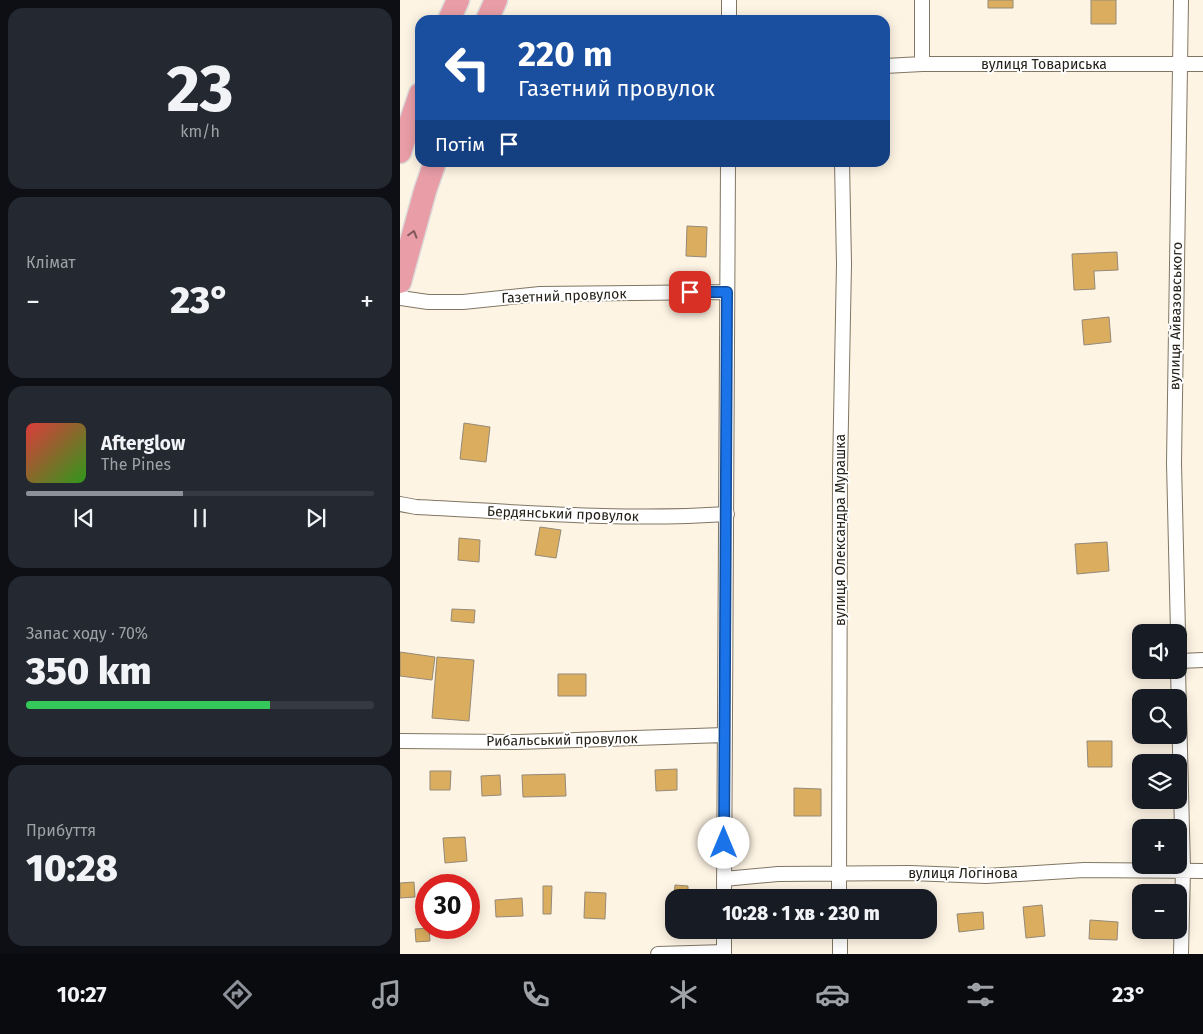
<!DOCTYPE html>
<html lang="uk">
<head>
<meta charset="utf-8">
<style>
  body { margin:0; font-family:"Fira Sans",sans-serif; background:#242831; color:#f1f3f6; height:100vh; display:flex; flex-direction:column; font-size:19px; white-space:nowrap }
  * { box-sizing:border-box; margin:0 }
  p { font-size:16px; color:#9ea1a6 }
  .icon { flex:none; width:28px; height:28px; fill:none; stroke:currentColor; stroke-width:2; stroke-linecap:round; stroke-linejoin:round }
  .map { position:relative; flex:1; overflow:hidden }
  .side { display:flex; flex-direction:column; gap:8px; padding:8px; background:#0d0f14; width:400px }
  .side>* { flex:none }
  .hud { position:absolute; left:15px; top:15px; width:475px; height:152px; border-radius:15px; box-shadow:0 2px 12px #0003; background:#1a4fa0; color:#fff; overflow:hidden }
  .buttons { position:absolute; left:732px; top:624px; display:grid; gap:10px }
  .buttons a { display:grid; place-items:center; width:55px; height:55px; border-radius:10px; background:#171b24; box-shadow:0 2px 12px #0003; font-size:25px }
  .speed { position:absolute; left:15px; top:874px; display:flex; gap:10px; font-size:25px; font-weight:700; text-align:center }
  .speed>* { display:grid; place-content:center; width:65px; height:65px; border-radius:50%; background:#171b24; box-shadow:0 2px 12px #0003; line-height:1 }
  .speed .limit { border:8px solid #d22; background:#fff; color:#111 }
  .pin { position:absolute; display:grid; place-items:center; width:42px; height:42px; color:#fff; margin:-21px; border-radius:10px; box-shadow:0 2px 8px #0006 }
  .me { position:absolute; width:55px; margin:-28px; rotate:0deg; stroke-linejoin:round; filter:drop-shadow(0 0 4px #0008) }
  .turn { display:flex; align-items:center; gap:18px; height:105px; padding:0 20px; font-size:22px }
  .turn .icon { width:65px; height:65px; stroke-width:2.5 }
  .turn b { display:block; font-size:35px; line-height:42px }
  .then { display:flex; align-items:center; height:48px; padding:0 20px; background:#0003; gap:10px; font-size:19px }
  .big { font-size:38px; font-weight:800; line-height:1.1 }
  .side .widget { flex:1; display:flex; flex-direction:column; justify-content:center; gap:8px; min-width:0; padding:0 18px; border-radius:15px; background:#242831 }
  .side .dial { align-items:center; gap:0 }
  .dial b { font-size:65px; line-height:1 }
  .song { display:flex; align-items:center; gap:15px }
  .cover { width:60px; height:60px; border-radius:8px; background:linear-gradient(135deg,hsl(0 70% 55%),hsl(110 70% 35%)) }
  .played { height:5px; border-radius:2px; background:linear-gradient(90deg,#8c9099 45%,#363941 45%) }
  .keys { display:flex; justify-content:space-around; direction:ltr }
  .heat { display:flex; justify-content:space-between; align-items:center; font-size:28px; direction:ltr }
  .charge { height:8px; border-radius:4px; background:linear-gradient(90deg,#34c759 70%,#363941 0) }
  .trip { position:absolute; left:265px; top:889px; width:272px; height:50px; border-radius:15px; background:#171b24; box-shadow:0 2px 12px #0003; font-weight:800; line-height:50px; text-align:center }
  .dock { display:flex; height:80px; justify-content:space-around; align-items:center; background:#090b0e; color:#9ea1a6 }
  .dock .icon { width:35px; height:35px }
  .dock .current { color:#8c9099 }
  .dock b { font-size:22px; color:#f1f3f6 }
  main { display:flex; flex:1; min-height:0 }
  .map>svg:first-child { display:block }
  .building { fill:#daae5e; stroke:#958977 }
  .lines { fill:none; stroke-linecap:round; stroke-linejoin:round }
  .minor-casing { stroke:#817664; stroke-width:16 }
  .primary-casing { stroke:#dcdbda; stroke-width:25 }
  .minor { stroke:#fff; stroke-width:14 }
  .primary { stroke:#e99da7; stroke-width:22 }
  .oneway { stroke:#7d5959 }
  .route-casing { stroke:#114b97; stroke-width:12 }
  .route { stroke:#1a73e8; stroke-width:9 }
  .labels { text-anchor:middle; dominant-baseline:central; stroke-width:4; stroke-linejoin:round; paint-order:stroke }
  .street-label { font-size:14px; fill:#252119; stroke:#fff }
</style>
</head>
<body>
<main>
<section class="side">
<div class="widget dial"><b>23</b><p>km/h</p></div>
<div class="widget"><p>Клімат</p>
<div class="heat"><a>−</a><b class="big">23°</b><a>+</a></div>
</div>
<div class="widget">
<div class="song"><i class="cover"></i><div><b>Afterglow</b><p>The Pines</p></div></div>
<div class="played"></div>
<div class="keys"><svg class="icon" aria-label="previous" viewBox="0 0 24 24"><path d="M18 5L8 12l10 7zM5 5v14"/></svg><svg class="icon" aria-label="pause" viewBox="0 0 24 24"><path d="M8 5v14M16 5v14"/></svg><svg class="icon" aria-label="next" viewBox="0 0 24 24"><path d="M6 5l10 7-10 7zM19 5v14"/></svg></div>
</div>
<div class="widget"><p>Запас ходу · 70%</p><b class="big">350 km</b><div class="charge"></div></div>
<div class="widget"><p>Прибуття</p><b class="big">10:28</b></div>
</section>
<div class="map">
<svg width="803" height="954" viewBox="0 0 803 954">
  <rect width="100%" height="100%" fill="#fef4e4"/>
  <path class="building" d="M588 0H613V8H588Z
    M691 0H716V24H691Z
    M287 226 307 227 306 257 286 256Z
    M717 252 718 270 694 271 695 289 674 290 672 254Z
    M709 317 711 342 684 345 682 320Z
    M64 423 90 427 86 462 60 459Z
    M140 527 161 530 156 558 135 555Z
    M59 538 80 540 79 562 58 560Z
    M707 542 709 571 677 574 675 544Z
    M52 609 75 610 74 623 51 621Z
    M0 652 35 657 32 680 0 676Z
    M37 657 74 660 69 721 32 718Z
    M158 674H186V696H158Z
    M687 741H712V767H688Z
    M277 769V790L256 791 255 770Z
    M30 771H51L50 790H30Z
    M165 774 166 796 123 797 122 775Z
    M100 775 101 795 82 796 81 776Z
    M394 788 421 789V816H394Z
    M65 837 67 861 45 863 43 838Z
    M14 882 15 897 0 898V883Z
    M275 885 288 886V898H274Z
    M143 886H152L151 914H143Z
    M185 892 206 893 205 919 184 918Z
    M122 898 123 916 96 917 95 900Z
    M642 905 645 936 626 938 623 907Z
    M583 912 584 929 559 932 557 914Z
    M690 920 718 922 717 940 689 939Z
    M29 928 30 941 16 942 15 929Z
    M461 930H482V937L461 938Z"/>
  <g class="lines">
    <defs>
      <path id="minor" d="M329 20V0
        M522 64V0
        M485 66 522 64H803
        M0 298 28 302H63L140 294 327 292
        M0 504 16 507C120 512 223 521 327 514
        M778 632 774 463 781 0
        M779 661 803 660
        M778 670 783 870 781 954
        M0 741 117 742 324 735
        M324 879 378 874 510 873 586 876 684 870 803 871
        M324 898 328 162
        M439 898 440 471 444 264 442 162
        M324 930V954
        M440 930V954
        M258 954 324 952"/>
      <path id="primary" d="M49 20 58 0
        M87 20 96 0
        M0 152 20 94
        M0 282 25 191 35 162"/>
    </defs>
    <use href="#minor" class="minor-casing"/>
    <use href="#primary" class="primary-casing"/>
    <use href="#minor" class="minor"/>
    <use href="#primary" class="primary"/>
  </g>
  <defs><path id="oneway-chevron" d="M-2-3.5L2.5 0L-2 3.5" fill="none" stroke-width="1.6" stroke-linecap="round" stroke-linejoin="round" transform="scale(1.25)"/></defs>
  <use class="oneway" href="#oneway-chevron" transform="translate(13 234) rotate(-74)"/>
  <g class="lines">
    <defs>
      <path id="route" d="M290 292H327L324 843"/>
    </defs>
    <use href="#route" class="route-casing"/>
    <use href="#route" class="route"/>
  </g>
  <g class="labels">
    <g class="street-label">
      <text x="644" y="64">вулиця Товариська</text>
      <text transform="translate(164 296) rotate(-2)">Газетний провулок</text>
      <text transform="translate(776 316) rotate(-89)">вулиця Айвазовського</text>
      <text transform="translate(163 514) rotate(2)">Бердянський провулок</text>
      <text transform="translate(440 530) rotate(-90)">вулиця Олександра Мурашка</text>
      <text transform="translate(162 740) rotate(-1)">Рибальський провулок</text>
      <text x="563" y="873">вулиця Логінова</text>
    </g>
  </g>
</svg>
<div class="buttons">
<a><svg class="icon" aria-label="sound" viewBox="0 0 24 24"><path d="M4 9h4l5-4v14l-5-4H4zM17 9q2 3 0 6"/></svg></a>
<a><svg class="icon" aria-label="search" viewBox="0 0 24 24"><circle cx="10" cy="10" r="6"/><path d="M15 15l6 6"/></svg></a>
<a><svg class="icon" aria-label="layers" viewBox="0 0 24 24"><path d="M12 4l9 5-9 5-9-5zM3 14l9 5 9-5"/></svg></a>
<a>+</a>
<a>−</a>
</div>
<div class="speed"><div class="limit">30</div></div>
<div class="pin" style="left:290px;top:292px;background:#d93025"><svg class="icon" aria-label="arrive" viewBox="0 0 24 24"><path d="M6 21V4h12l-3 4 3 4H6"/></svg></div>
<svg class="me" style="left:324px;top:843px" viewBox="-20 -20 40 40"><circle r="19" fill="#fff"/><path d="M0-13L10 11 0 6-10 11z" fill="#1a73e8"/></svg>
<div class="trip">10:28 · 1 хв · 230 m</div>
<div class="hud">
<div class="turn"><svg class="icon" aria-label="left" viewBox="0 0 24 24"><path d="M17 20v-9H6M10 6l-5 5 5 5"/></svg><div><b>220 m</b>Газетний провулок</div></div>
<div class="then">Потім<svg class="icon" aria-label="arrive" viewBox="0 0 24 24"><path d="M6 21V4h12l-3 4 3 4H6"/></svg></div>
</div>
</div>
</main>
<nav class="dock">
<b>10:27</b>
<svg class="icon current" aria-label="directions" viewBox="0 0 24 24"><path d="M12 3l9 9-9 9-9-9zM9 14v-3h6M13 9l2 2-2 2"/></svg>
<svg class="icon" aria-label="music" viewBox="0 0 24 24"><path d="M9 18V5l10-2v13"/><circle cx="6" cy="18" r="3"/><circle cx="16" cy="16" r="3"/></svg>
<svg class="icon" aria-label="phone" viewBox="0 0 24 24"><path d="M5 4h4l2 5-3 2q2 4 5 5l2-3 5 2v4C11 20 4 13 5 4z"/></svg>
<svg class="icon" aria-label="climate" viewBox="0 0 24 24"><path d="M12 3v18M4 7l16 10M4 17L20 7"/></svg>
<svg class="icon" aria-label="car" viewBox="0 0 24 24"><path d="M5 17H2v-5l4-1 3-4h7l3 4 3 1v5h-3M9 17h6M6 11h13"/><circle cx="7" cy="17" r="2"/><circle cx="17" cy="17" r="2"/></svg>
<svg class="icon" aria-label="filters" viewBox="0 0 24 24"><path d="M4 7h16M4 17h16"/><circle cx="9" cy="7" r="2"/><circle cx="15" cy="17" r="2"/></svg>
<b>23°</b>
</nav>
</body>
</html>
